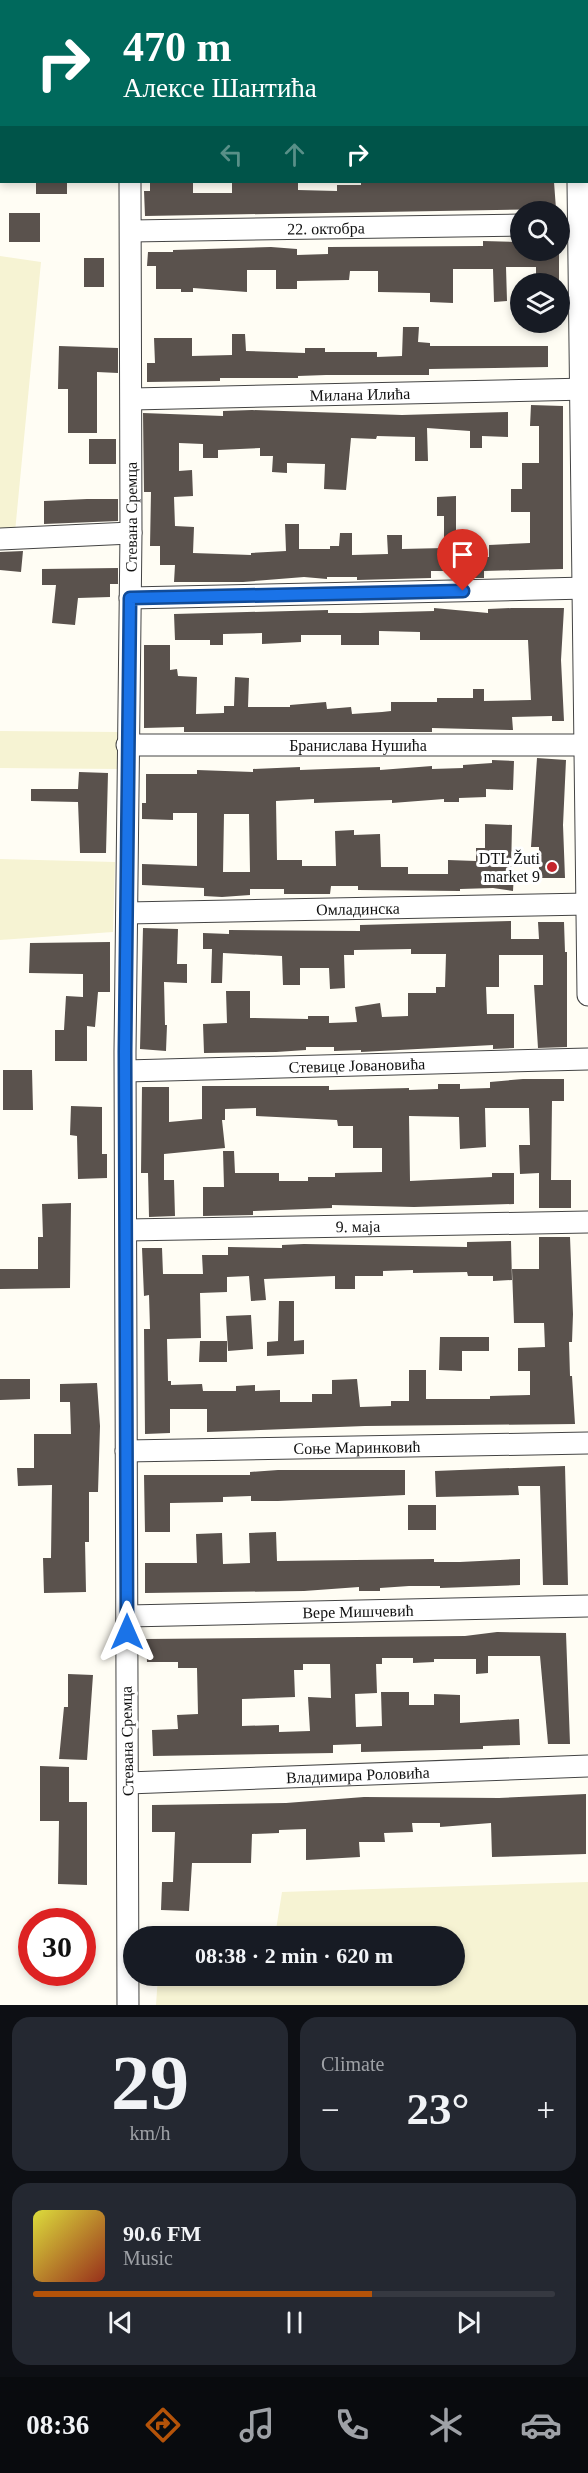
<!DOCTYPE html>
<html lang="en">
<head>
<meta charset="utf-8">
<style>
  body { margin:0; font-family:Georgia,serif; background:#242831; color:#f1f3f6; height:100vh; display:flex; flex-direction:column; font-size:22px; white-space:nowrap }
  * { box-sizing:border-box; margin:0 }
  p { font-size:20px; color:#9ea1a6 }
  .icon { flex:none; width:33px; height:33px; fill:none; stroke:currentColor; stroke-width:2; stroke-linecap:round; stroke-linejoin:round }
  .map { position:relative; height:2005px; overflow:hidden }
  .side { display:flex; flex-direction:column; gap:12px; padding:12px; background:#0d0f14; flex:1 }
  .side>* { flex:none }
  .guide { position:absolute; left:0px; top:0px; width:588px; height:183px; box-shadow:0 3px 9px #0003; background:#00695c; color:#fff; overflow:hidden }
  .buttons { position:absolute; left:510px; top:201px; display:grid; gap:12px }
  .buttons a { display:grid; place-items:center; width:60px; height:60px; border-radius:50%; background:#171b24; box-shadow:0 3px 9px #0003; font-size:30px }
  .speed { position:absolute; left:18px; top:1908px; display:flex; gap:12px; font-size:30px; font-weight:700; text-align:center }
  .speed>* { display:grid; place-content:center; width:78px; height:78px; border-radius:50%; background:#171b24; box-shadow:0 3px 9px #0003; line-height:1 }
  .speed .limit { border:9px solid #d22; background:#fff; color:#111 }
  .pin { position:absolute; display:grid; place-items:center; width:51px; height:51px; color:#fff; margin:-62px -26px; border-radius:50% 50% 50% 0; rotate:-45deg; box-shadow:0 0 6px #0007 }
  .pin .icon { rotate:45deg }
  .me { position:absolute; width:66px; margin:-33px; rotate:0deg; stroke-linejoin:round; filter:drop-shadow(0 0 4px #0008) }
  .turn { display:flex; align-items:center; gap:21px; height:126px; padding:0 24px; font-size:27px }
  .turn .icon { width:78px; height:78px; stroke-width:2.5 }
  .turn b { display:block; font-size:42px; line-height:51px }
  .lanes { display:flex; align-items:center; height:57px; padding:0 24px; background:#0003; justify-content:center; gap:30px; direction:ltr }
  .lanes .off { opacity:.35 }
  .big { font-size:45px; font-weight:800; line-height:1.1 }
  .side .card { flex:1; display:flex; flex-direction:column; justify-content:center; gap:9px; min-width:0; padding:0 21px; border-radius:18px; background:#242831 }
  .side .dial { align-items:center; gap:0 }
  .dial b { font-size:78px; line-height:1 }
  .song { display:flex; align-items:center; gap:18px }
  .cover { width:72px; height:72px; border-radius:9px; background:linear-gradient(135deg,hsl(60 70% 55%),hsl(10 70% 35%)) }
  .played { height:6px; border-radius:3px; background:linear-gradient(90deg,#b45309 65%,#363941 65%) }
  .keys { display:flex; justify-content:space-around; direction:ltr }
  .heat { display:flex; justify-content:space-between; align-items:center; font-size:33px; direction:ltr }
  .side .tiles { flex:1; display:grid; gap:12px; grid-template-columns:1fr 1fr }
  .card:last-child { grid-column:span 2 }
  .trip { position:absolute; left:123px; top:1926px; width:342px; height:60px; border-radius:30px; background:#171b24; box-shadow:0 3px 9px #0003; font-weight:800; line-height:60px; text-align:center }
  .menu { display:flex; height:96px; justify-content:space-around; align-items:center; background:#090b0e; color:#9ea1a6 }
  .menu .icon { width:42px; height:42px }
  .menu .selected { color:#b45309 }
  .menu b { font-size:27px; color:#f1f3f6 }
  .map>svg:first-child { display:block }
  .farmland { fill:#f6f3d3 }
  .building { fill:#5a524d; fill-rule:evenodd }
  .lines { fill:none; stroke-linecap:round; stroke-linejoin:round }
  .minor-casing { stroke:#444; stroke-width:23 }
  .minor { stroke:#fff; stroke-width:21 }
  .route-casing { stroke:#114b97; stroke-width:15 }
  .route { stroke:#1a73e8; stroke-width:10 }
  .poi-dot { fill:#c4252b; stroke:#fff; stroke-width:2 }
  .labels { text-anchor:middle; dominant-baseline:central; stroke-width:6; stroke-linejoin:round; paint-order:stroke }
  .street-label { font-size:16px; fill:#111; stroke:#fff }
  .poi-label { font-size:16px; fill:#111; stroke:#fff; text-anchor:end }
</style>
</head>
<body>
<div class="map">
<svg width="588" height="2005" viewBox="0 0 588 2005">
  <rect width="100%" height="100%" fill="#fffdf4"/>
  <path class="farmland" d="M0 256 41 262 15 532H0Z
    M0 731 118 732V769L0 768Z
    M0 859 115 862 113 932 0 940Z
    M588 1882V2005H156L158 1976H454V1936H275L282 1892Z"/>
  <path class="building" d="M36 182H67V194H36Z
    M150 182H193V193H232V182H251L298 183V190L337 191V185H361V182H554L556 209 145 216 144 191H150Z
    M9 213H40V242H9Z
    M483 241 520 242V250H559V282H536V267H506L507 301 494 302 493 269H453V303L430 302V293L378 292V271H350L349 280 297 281V289H276V270H247V292L193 288V292H181V289H156V266H147L148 252H173V250L271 247 297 249V255L328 254V247L483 246Z
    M84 258H104V287H84Z
    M403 327H419L418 342 430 343V346H548V367L429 369V375H326L298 376V378H220V381L147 382V363H155L154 338H192V356L232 355V334H245L246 351 305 353V348H325V352H377V357L402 356Z
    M59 346 118 348V373L97 372V433H68V389H58Z
    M531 405 563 406V569L484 571V578H462V571H431V578L357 580V577H327V579L304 577 243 582H174L175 565H160V546H150L151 492H144L143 413 223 416V411L252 410 402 415 508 412V437L482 436V448H470V431L427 428 428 461H415V437L377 436 376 439 351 438 346 490 324 489 325 464 287 463V473L272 472 273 456H260V448L218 450V458H203V444L179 443V471L192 470 193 496 174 497 175 526 194 527 193 553 251 555V553L286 551 285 524H299V549H330V546H339L340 533H352V555L388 554 387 535H402V549L444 548V516H437V497L456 496V558L489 557V545L530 543V512H511V489H522V463H539V426H530Z
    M89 439H116V464H89Z
    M87 499H118V521L44 524V501Z
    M23 551 21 572 0 570V552Z
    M118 568V584H110V597L78 598 75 625 52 623 56 585H42V569Z
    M434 608 488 613V609L512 608H564L561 660 564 721H552V716L512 717 513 730 432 728V732H184V727L144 728V645H170V670L177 669 178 676 197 677 196 714 224 713V706H234L235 677 249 678 248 707H290V705L326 702 327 709 351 707 352 714 382 712 391 711V702H437V698H473V689H484V701L531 700 528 640H420V632L379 631V645H341V635H301V642L262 644V633L223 634V645H210V640H175L174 614 328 610V613H360L434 611Z
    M537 758 566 760 563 825 565 878H539V847H531Z
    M492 760 514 761 513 790 486 789V797L459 798V802H444V799L392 803V800L314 803V799L276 801 277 860H302V866H336L335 831 354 830V835L380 834 381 867H408V874H448V860L476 861V848H485V824L512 825 511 872H514L513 891 493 888 460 889V891L358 890V886H331L330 894H284V889H250V895L222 897 204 896V888L142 885V864L197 866V813H173V820L142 819V803H146V774H197V770L253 772V769L300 767V770L380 767V770L432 766V769L463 768V765L492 763ZM224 814H249L250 872H223Z
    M79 772 108 773 106 853H80L78 802 31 801V789H78Z
    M511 921V939H539L538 922H564L565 952H567V1047L538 1048 534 985H543V955H499V987H486L487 1014H514V1048L493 1049V1045L361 1052V1050L334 1051V1047H306V1050L276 1052 204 1053 203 1024 227 1023 226 991H250V1018L308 1019V1016H329V1023L357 1022 355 1007 380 1003 382 1017 408 1016V993H436V987H445L446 954H411V949L354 950V955H344L345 988 330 989 329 968H300V985H283L282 956 223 953 222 983H211L212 949H203V933L229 934V930L360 931V925Z
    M143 928 178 929 177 964H187V983L164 982 165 1025H167L166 1051 140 1049Z
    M110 942V992H98L95 1027 87 1026V1061H55V1030H64L66 996 83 997V974L29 973 30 943Z
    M3 1070H32L33 1110H3Z
    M523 1079H564V1101H552L551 1180H571V1208H539V1173L520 1174 519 1145H530L529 1108H485L486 1147 460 1149 459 1117 409 1116 410 1181 492 1177V1173H514V1204L414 1207 332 1205V1208L253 1211V1215L203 1216V1187H224L223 1151H234L235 1173H279V1181H308V1177H335V1173L382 1172V1148H353V1126H338L337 1120 256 1116V1108L225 1109V1120H222L225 1148 164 1154V1180H174L175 1216 149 1217 148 1173H141L142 1087H169V1122L202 1119V1086H329V1090L409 1088V1090L438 1089V1084H460V1089L490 1088V1082Z
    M71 1106 102 1107V1154H107V1178L78 1179 77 1136 70 1135Z
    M71 1203 70 1288 0 1289V1269H38V1237H43L42 1204Z
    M539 1237H570L573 1314 572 1342H569L570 1376H572L575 1424 365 1426 207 1432V1409H170V1433L145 1434 144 1329H150L149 1295 144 1296 142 1248H162L163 1274H203L202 1255H228V1247L282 1248V1245L304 1244 467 1247V1242L511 1241 512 1280 493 1281V1276H468L467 1272 413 1273V1270L383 1271V1276H355V1289H335V1276L264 1279 266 1300 251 1301 249 1276 227 1277V1292L200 1293 201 1338 167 1339 168 1381H171V1385L202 1384 203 1391H236V1386L255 1385V1391L280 1390V1402H312V1394H332V1380L357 1379 360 1407 391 1406V1401H409V1370H426V1399H490V1396L530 1395V1371H518V1348L545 1347 544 1323H514L512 1269H539Z
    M279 1301H294V1341L304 1340V1354L267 1356V1342L278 1341Z
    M251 1315 253 1349 228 1351 226 1316Z
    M440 1337H489V1351H462V1371L439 1370Z
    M200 1341H227V1362H199Z
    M0 1379H30V1399L0 1400Z
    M97 1383 100 1426 98 1492H89V1542H85L86 1592 44 1593 43 1558H51L52 1485 18 1486 17 1468H34V1434H71L70 1402H60V1384Z
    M565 1466 568 1585H543L540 1486H518L519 1495 436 1497 435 1471Z
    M278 1470H405V1495L278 1501H251V1496L223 1497V1502L170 1503V1532H145L144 1475H250V1472Z
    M408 1505H436V1530H408Z
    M276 1532 277 1561 434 1559V1562H460L520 1559V1585L440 1588V1586H409L380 1588V1591H359V1587L304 1591 145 1593V1563H197L196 1534 222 1533 223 1564 250 1563 249 1533Z
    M497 1632 566 1633 570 1744H548L540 1656H488V1673L476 1674V1659H434V1662L413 1663V1658H382V1664H376L377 1693 355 1694 356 1727 382 1726 381 1692H409V1705H434V1694L460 1695V1723L519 1719 520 1745 483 1746V1749L361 1752V1744L333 1745V1753L153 1756 152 1730 178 1729 177 1715 198 1714 197 1668H178V1662H147L146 1639 465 1636ZM303 1664H330L331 1698 308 1697 310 1731 279 1732V1725L242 1726V1699L295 1697 294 1670H303Z
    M68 1674 93 1675 87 1760 59 1759 64 1707H68Z
    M40 1766 69 1767V1802H87V1885L58 1884 59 1821H40Z
    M586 1794V1854L492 1857 491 1823 440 1827V1823H412L413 1832 384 1833 385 1842H359L360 1857 306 1860V1829L279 1830V1833L252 1834 251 1863H192L189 1911 161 1910 162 1882H173L175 1832H152V1805L286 1803 364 1797 499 1798Z"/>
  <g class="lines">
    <defs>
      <g id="minor">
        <path d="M576 0V2"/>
        <path d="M127 2V0"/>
        <path d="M586 52H588"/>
        <path d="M578 182 588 995"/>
        <path id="s1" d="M131 231 520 225"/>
        <path id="s2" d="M132 399 588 389"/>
        <path d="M0 539 131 533"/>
        <path d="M130 598 588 588"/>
        <path id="s3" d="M127 745H588"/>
        <path id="s4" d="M127 913 588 904"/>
        <path id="s5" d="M126 1071 588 1059"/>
        <path id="s6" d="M127 1230 588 1222"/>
        <path id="s7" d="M126 1451 588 1443"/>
        <path id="s8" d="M128 1616 588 1606"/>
        <path id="s9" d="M128 1783 588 1766"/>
        <path id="s10" d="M128 2005 125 1052 131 533 130 182"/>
      </g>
    </defs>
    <use href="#minor" class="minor-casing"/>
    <use href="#minor" class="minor"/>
  </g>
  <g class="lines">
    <defs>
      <path id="route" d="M127 1632 125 1052 130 598 463 591"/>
    </defs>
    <use href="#route" class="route-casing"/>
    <use href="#route" class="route"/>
  </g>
  <circle class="poi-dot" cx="552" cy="867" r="6"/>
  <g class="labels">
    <g class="street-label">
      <text stroke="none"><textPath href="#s1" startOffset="195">22. октобра</textPath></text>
      <text stroke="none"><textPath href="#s2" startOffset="228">Милана Илића</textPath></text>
      <text stroke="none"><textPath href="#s10" startOffset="1488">Стевана Сремца</textPath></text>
      <text stroke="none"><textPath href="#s3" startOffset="231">Бранислава Нушића</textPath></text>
      <text stroke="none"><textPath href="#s4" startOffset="231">Омладинска</textPath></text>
      <text stroke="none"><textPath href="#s5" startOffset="231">Стевице Јовановића</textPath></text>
      <text stroke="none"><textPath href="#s6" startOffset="231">9. маја</textPath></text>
      <text stroke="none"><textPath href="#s7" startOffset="231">Соње Маринковић</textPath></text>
      <text stroke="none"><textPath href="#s8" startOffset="230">Вере Мишчевић</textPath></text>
      <text transform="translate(127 1741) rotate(-91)">Стевана Сремца</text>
      <text stroke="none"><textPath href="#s9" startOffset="230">Владимира Роловића</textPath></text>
    </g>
    <g class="poi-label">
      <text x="540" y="858">DTL Žuti<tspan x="540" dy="18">market 9</tspan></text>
    </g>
  </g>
</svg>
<div class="buttons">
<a><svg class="icon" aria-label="search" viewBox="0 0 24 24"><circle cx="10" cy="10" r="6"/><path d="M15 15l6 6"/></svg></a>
<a><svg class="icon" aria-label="layers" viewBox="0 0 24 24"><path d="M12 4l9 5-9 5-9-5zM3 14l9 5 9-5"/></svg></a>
</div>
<div class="speed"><div class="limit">30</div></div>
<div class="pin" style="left:463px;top:591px;background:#d93025"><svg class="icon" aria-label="arrive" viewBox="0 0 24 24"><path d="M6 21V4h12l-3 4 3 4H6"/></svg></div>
<svg class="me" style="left:127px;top:1632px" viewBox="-20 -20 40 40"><path d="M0-17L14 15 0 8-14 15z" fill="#1a73e8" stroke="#fff" stroke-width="4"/></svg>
<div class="trip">08:38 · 2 min · 620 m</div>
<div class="guide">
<div class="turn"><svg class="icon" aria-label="right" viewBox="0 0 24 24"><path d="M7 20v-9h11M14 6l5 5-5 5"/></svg><div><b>470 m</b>Алексе Шантића</div></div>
<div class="lanes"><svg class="icon off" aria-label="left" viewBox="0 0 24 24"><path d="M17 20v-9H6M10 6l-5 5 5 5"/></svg><svg class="icon off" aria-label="ahead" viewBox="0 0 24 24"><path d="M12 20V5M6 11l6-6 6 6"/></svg><svg class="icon" aria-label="right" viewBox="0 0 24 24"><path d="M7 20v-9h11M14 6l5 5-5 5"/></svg></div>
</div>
</div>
<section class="side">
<div class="tiles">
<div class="card dial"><b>29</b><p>km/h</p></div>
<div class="card"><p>Climate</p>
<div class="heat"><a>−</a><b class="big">23°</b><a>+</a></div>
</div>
<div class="card">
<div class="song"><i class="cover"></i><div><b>90.6 FM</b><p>Music</p></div></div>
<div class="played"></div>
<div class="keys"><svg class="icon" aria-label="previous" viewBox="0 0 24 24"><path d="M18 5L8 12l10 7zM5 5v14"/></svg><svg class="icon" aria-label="pause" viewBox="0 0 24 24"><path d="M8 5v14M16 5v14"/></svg><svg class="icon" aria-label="next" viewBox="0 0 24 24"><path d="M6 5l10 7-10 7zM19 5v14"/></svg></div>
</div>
</div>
</section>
<nav class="menu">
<b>08:36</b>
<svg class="icon selected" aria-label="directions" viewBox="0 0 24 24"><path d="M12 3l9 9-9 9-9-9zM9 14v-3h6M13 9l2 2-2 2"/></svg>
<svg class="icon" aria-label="music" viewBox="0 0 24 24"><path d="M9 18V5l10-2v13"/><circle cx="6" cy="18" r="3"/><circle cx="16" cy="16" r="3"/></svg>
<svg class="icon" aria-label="phone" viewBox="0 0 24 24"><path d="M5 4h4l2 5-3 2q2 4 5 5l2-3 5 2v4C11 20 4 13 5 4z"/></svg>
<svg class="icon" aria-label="climate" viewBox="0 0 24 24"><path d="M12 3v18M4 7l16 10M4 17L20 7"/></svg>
<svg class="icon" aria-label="car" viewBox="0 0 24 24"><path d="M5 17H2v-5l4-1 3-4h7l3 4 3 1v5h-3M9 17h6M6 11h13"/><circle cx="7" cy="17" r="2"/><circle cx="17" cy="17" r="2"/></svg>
</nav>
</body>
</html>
